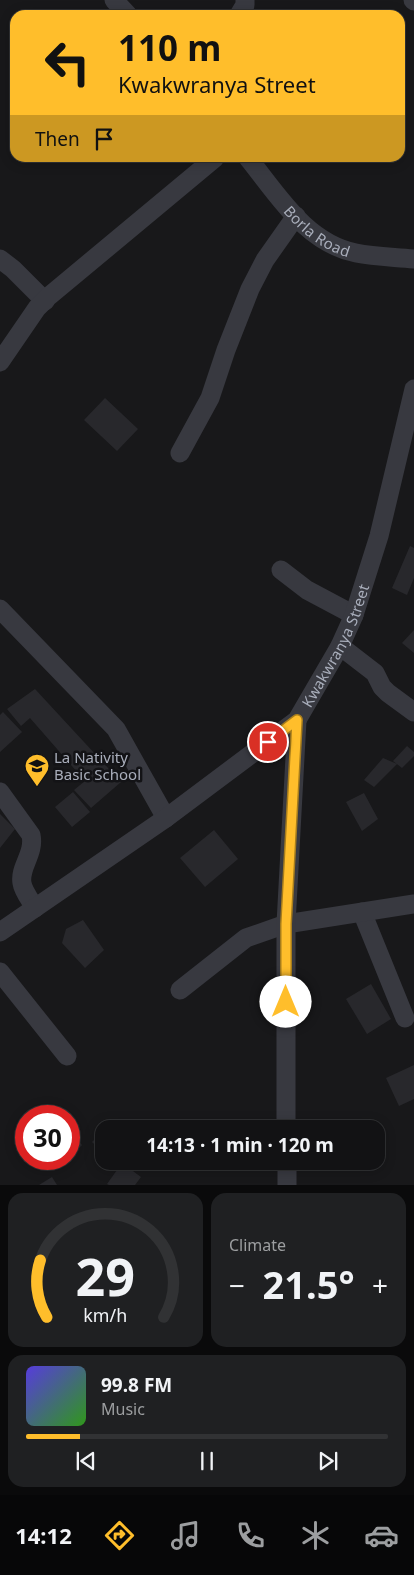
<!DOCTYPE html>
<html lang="en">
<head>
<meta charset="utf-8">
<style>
  body { margin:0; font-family:"Noto Sans",sans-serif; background:#1f2022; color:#f1f3f6; height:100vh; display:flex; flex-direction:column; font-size:19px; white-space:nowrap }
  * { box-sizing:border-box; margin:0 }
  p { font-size:16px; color:#9c9ea0 }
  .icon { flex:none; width:28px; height:28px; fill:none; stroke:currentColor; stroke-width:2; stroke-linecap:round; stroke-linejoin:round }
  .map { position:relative; height:1185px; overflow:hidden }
  .sheet { display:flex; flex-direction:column; gap:8px; padding:8px; background:#0a0a0b; flex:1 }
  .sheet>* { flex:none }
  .banner { position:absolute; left:10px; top:10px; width:395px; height:152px; border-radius:15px; box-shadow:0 2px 12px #0003,0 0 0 1px #313234; background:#ffbe2b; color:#111; overflow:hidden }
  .speed { position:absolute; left:15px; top:1105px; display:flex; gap:10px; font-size:25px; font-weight:700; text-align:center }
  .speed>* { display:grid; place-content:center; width:65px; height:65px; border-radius:50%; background:#121214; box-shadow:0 2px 12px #0003,0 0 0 1px #313234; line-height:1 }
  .speed .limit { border:8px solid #d22; background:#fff; color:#111 }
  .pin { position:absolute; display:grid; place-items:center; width:42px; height:42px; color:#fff; margin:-21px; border:2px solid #fff; border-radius:50%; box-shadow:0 1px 5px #0007 }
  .me { position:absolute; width:55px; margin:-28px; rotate:0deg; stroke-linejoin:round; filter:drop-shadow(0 0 4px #0008) }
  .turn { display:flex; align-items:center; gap:18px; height:105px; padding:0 25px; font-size:22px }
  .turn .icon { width:65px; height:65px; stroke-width:2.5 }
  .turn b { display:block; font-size:35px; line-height:42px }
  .then { display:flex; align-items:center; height:48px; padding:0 25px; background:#0003; gap:10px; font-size:19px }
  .big { font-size:38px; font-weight:700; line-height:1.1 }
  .sheet .widget { flex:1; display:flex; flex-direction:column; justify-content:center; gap:8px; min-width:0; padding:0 18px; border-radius:15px; background:#1f2022 }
  .sheet .dial { align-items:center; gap:0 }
  .dial svg { height:130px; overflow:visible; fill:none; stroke:#313234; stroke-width:7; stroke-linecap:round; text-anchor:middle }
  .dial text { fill:#f1f3f6; stroke:none }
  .song { display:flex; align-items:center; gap:15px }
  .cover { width:60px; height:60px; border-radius:8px; background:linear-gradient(135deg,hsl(250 70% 55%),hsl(110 70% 35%)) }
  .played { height:5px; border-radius:2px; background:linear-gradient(90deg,#ffbe2b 15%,#313234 15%) }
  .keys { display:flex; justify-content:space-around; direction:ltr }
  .heat { display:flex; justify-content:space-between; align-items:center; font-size:28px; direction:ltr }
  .sheet .tiles { flex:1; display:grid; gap:8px; grid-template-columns:1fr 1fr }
  .widget:last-child { grid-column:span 2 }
  .trip { position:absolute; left:95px; top:1120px; width:290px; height:50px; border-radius:15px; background:#121214; box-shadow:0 2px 12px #0003,0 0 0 1px #313234; font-weight:700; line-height:50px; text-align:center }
  .tabs { display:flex; height:80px; justify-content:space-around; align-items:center; background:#070708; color:#9c9ea0 }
  .tabs .icon { width:35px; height:35px }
  .tabs .current { color:#ffbe2b }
  .tabs b { font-size:22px; color:#f1f3f6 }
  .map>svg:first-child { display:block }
  .building { fill:#28282c }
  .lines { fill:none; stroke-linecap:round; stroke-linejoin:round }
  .minor { stroke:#383940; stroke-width:19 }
  .route-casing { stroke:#a67c1c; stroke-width:12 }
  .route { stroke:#ffbe2b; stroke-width:9 }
  .labels { text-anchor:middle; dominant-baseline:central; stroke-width:5; stroke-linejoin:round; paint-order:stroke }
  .street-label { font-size:15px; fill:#a9aebb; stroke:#131316 }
  .poi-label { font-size:15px; fill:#a9aebb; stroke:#131316; text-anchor:start }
</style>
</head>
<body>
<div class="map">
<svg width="414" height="1185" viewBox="0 0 414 1185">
  <rect width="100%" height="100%" fill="#18181a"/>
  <path class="building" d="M105 398 138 429 117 451 84 420Z
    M410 546 414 548V578L407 595 392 588Z
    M414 630V653L402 643Z
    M35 689 121 782 91 808 74 790 85 781 30 718 21 726 7 709Z
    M3 712 22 732 0 752V715Z
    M407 746 414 752V756L402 768 393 761Z
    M383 758 397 764 374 787 364 780Z
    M73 792 90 812 72 827 55 807Z
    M364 793 378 819 362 831 346 802Z
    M0 814 15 829 0 848Z
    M214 830 238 859 205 887 180 858Z
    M83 920 104 950 85 968 62 943 66 929Z
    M371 984 391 1019 367 1034 346 999Z
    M414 1065V1099L399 1106 386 1078Z
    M153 1120 165 1129H147Z
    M104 1130V1153L92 1142Z
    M71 1133 82 1145 69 1158V1136Z
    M140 1161H157L152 1169Z
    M122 1163 141 1177 135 1185H109L107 1184Z
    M52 1177 57 1185H39Z"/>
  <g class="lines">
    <g class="minor">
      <path d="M114 0 128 15"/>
      <path d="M413 0 414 1"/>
      <path d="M239 15 245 5V0"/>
      <path id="s1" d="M248 158C278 195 306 243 356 253 375 257 395 257 414 259"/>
      <path d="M0 259 13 269 45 301"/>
      <path d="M0 362 37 308 48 297 215 158"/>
      <path d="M180 453 210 398 226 350 250 289 265 260 296 216"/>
      <path d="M281 570 307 590 354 615"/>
      <path d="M0 609 116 729 166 818"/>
      <path d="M340 646 375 673 382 687 388 693 414 712"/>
      <path d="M0 792 31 835C35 854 19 867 22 883 23 891 31 901 35 908"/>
      <path d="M362 912 405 1018"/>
      <path id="s2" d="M0 932 166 818 297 720 340 646 354 615 379 536 414 389"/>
      <path d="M0 972 67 1056"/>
      <path d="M180 990 246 938 286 924 414 904"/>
      <path d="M286 1129V924L297 720"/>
      <path d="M287 1161V1185"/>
    </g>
  </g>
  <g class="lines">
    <defs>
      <path id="route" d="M268 742 297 720 286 924V1002"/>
    </defs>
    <use href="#route" class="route-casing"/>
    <use href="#route" class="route"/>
  </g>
  <defs>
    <symbol id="school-pin" viewBox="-11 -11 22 30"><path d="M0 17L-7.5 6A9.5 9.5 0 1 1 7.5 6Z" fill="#ffbe2b" stroke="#131316"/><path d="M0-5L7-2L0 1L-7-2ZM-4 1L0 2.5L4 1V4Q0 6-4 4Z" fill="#111"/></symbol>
  </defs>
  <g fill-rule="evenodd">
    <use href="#school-pin" x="23" y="752" width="28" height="38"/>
  </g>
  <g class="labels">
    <g class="street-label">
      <text stroke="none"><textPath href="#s1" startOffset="102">Borla Road</textPath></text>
      <text stroke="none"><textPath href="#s2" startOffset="449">Kwakwranya Street</textPath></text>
    </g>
    <g class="poi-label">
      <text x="54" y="757">La Nativity<tspan x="54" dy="17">Basic School</tspan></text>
    </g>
  </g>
</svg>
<div class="speed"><div class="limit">30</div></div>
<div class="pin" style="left:268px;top:742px;background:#d93025"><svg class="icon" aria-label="arrive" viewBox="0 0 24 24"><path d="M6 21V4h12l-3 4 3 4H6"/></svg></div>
<svg class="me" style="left:286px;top:1002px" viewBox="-20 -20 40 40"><circle r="19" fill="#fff"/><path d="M0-13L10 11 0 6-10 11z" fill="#ffbe2b"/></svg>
<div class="trip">14:13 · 1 min · 120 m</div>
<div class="banner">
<div class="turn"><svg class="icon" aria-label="left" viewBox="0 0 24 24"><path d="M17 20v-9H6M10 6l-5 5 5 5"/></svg><div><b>110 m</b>Kwakwranya Street</div></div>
<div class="then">Then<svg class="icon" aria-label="arrive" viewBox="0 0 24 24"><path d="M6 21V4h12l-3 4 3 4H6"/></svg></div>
</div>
</div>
<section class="sheet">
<div class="tiles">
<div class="widget dial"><svg viewBox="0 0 100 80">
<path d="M14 69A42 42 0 1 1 86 69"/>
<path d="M14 69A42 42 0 0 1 10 34" stroke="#ffbe2b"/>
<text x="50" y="56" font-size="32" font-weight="700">29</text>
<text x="50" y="72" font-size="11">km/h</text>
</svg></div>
<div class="widget"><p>Climate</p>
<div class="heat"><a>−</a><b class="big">21.5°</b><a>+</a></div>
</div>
<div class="widget">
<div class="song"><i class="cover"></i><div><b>99.8 FM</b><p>Music</p></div></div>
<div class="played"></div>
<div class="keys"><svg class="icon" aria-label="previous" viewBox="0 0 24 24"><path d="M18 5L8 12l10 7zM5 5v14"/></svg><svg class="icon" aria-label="pause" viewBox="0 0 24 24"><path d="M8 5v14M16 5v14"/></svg><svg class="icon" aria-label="next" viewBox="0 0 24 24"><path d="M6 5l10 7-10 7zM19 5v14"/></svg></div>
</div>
</div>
</section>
<nav class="tabs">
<b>14:12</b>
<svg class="icon current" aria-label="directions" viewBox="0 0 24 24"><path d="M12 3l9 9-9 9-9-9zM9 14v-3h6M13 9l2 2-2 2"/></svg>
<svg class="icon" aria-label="music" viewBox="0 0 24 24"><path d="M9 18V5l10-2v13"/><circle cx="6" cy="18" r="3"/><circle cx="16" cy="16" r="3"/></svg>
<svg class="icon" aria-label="phone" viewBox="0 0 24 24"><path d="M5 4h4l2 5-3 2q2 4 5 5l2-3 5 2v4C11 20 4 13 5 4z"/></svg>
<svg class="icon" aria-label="climate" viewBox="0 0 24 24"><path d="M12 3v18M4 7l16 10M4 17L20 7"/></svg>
<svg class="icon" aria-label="car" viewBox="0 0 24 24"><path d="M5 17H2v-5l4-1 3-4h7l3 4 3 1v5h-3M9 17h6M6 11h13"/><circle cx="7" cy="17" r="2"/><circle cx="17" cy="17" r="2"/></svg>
</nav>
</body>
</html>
